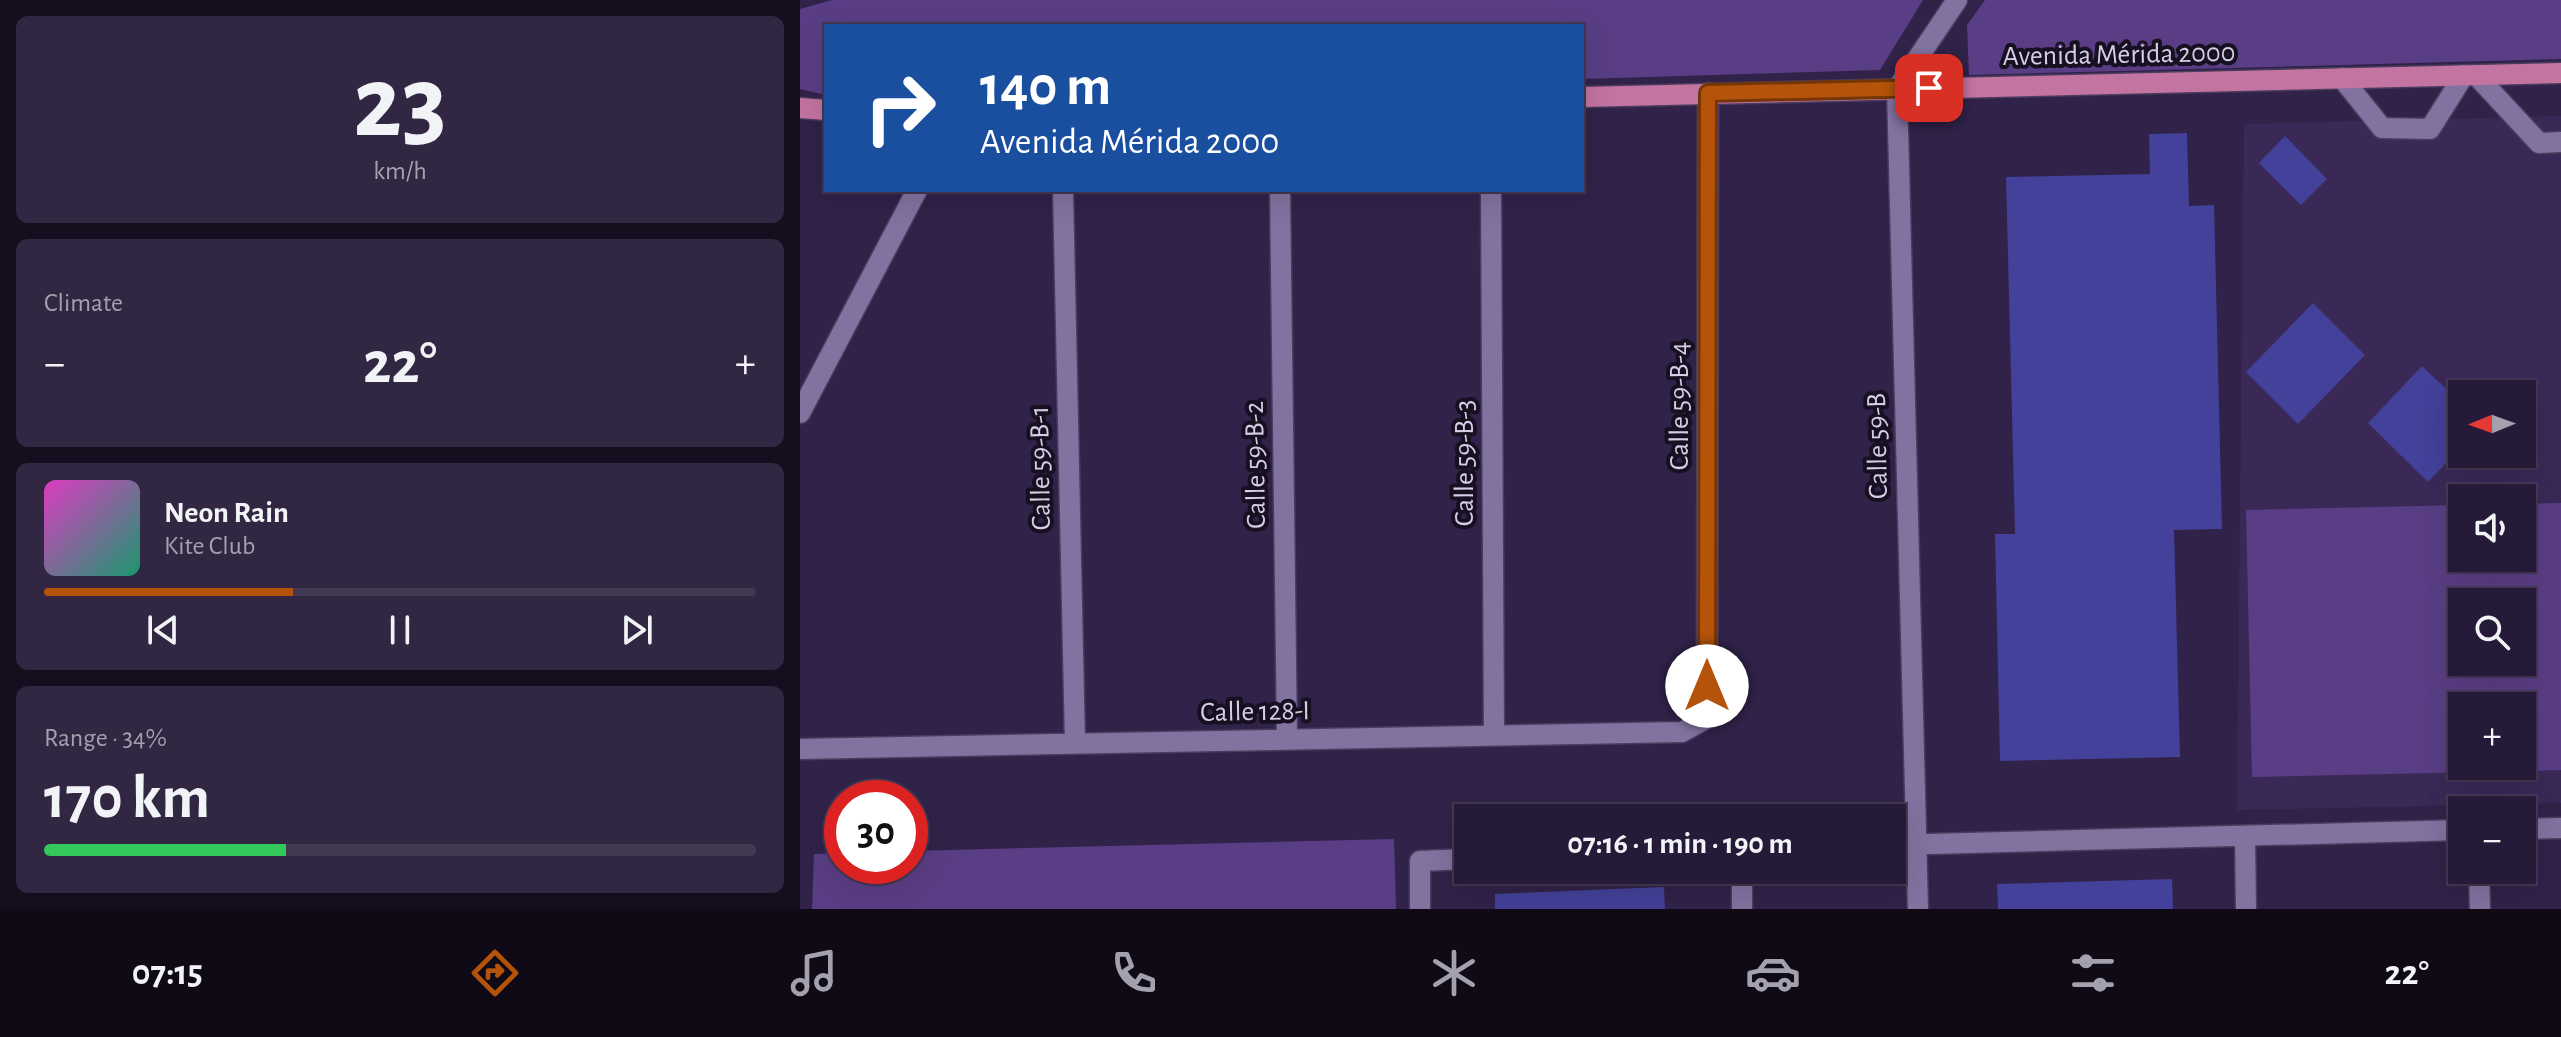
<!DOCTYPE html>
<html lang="en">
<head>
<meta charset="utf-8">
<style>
  body { margin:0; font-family:"Alegreya Sans",sans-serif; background:#312742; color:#f1f3f6; height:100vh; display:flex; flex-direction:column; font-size:30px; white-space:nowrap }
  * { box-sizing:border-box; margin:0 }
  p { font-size:26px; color:#a3a1ad }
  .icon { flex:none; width:44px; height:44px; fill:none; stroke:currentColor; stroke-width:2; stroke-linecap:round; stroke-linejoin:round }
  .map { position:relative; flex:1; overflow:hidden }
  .sheet { display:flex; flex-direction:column; gap:16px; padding:16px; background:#140e1e; width:800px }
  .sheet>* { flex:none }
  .banner { position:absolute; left:24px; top:24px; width:760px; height:168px; border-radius:0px; box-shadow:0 8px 32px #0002,0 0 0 2px #423852; background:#1a4fa0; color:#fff; overflow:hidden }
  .needle { width:52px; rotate:269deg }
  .controls { position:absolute; left:1648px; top:380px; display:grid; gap:16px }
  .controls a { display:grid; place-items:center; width:88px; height:88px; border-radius:0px; background:#251a37; box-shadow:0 8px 32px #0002,0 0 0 2px #423852; font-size:40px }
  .speed { position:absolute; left:24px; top:780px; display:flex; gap:16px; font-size:40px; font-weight:700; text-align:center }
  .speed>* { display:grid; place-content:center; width:104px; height:104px; border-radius:50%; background:#251a37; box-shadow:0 8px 32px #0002,0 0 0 2px #423852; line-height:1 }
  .speed .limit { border:12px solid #d22; background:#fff; color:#111 }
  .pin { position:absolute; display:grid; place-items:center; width:68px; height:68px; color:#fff; margin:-34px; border-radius:16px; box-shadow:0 4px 12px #0006 }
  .me { position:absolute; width:88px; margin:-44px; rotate:0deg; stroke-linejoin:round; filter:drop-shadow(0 0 6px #0008) }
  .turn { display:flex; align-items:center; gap:28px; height:168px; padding:0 24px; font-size:36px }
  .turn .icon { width:104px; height:104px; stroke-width:2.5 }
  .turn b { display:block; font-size:56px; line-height:68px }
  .big { font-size:60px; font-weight:700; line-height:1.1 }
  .sheet .widget { flex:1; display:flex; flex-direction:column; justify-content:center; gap:12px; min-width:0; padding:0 28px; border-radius:12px; background:#312742 }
  .sheet .dial { align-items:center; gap:0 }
  .dial b { font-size:104px; line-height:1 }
  .song { display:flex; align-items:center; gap:24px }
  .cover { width:96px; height:96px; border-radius:12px; background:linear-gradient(135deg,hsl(310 70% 55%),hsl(160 70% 35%)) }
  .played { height:8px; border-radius:4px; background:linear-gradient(90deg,#b45309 35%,#423852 35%) }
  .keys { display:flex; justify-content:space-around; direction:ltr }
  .heat { display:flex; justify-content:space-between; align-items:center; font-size:44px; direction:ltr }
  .charge { height:12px; border-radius:6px; background:linear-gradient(90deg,#34c759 34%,#423852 0) }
  .trip { position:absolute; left:654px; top:804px; width:452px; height:80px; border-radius:0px; background:#251a37; box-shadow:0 8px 32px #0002,0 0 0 2px #423852; font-weight:700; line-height:80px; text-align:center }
  .tab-bar { display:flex; height:128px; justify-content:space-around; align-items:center; background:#0f0a16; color:#a3a1ad }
  .tab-bar .icon { width:56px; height:56px }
  .tab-bar .current { color:#b45309 }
  .tab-bar b { font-size:36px; color:#f1f3f6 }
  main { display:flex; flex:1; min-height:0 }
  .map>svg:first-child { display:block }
  .built { fill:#3a2957; fill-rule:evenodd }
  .green { fill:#5a3e85; fill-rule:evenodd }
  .building { fill:#434199 }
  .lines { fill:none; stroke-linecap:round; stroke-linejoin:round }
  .minor-casing { stroke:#4a3c5e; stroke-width:23 }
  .major-casing { stroke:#4a3c5e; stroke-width:23 }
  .minor { stroke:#8272a0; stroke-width:20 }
  .major { stroke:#c374a0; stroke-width:20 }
  .route-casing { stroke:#753606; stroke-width:20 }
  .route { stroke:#b45309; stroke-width:14 }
  .labels { text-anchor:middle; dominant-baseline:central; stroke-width:8; stroke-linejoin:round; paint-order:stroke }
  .street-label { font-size:28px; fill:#d5cde6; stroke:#161021 }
</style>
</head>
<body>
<main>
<section class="sheet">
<div class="widget dial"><b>23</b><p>km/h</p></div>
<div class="widget"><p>Climate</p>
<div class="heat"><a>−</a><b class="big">22°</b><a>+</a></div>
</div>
<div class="widget">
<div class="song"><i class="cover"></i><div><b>Neon Rain</b><p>Kite Club</p></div></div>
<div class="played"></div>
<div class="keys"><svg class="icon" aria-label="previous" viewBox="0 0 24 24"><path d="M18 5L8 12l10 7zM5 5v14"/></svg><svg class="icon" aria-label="pause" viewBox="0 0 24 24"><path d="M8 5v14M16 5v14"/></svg><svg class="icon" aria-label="next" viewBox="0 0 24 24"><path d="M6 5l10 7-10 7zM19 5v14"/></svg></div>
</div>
<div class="widget"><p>Range · 34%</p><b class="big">170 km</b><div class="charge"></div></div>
</section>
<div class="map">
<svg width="1761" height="909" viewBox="0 0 1761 909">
  <rect width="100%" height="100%" fill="#312249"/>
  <path class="built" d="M1761 116V803L1437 810 1444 124ZM1662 394H1722V454H1662ZM1662 498H1722V558H1662ZM1662 602H1722V662H1662ZM1662 706H1722V766H1662Z"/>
  <path class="green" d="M32 0H1123L1080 70 782 79V26H26V95L0 89V9Z
    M1185 0H1761V59L1169 75 1167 25Z
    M1761 503V770L1452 777 1446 510 1662 505V558H1722V504ZM1662 602H1722V662H1662ZM1662 706H1722V766H1662Z
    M594 839 596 909H12L14 854 42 853V866H110V851Z"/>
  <path class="building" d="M1387 133 1389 206 1414 205 1422 529 1374 530 1380 757 1200 761 1195 534H1215L1206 177 1350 174 1349 134Z
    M1485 136 1527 179 1501 205 1459 163Z
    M1513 303 1565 355 1498 424 1446 372Z
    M1622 366 1662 404V446L1628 482 1568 423Z
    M1372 879 1373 909H1198L1197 884Z
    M864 887 865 909H695V894Z"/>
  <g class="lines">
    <defs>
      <path id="minor" d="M1676 75 1739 143 1761 142
        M1542 78 1582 128 1630 129 1664 75
        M263 190 275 744
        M480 190 487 740
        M691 190 694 736
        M0 413 117 190
        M0 749 882 732 907 718 908 93
        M1722 829 1761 828
        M1445 836 1446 909
        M1092 845 1662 830
        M942 870V909
        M1679 870 1680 909
        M620 909V861L668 859
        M1118 909 1097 89 1157 0"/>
      <path id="major" d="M782 97 1761 73
        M0 108 26 110"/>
    </defs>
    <use href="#minor" class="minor-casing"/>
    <use href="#major" class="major-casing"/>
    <use href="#minor" class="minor"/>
    <use href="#major" class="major"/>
  </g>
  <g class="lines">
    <defs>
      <path id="route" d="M907 686 908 93 1129 88"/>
    </defs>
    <use href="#route" class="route-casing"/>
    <use href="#route" class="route"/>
  </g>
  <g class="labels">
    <g class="street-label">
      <text transform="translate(1319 55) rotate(-1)">Avenida Mérida 2000</text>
      <text transform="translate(880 406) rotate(-90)">Calle 59-B-4</text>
      <text transform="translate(1078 446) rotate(-91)">Calle 59-B</text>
      <text transform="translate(665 463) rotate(-90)">Calle 59-B-3</text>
      <text transform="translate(456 465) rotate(-91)">Calle 59-B-2</text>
      <text transform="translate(241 468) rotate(-91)">Calle 59-B-1</text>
      <text transform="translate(455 712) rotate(-1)">Calle 128-I</text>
    </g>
  </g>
</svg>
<div class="controls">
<a><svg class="needle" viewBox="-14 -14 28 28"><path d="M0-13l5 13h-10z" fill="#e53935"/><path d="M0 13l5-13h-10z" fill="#a3a1ad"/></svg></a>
<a><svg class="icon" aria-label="sound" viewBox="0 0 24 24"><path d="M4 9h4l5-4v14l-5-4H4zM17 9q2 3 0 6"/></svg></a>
<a><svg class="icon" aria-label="search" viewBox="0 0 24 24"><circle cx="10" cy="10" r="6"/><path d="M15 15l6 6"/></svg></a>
<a>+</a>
<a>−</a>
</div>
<div class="speed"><div class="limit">30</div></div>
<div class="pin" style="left:1129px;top:88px;background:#d93025"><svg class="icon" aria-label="arrive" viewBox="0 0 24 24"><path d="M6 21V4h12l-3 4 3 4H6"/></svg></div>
<svg class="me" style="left:907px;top:686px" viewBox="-20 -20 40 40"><circle r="19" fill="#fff"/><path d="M0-13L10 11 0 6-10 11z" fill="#b45309"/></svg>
<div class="trip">07:16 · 1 min · 190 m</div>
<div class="banner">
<div class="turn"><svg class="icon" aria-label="right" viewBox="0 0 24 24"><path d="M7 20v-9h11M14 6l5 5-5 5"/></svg><div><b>140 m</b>Avenida Mérida 2000</div></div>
</div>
</div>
</main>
<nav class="tab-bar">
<b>07:15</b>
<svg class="icon current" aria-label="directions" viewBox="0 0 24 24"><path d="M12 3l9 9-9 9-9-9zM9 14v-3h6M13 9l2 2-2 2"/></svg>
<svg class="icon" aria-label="music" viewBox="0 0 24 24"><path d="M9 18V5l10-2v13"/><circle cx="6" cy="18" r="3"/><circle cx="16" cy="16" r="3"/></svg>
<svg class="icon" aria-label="phone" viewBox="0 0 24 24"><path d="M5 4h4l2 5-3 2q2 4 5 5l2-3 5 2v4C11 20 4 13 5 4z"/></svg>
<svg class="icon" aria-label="climate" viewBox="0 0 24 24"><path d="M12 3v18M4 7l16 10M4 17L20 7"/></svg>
<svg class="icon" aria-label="car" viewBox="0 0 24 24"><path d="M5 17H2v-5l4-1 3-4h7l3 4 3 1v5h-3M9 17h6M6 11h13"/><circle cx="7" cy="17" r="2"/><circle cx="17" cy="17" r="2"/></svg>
<svg class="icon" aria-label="filters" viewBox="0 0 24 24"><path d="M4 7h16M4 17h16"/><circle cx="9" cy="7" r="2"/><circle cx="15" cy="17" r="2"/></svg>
<b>22°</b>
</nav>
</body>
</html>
